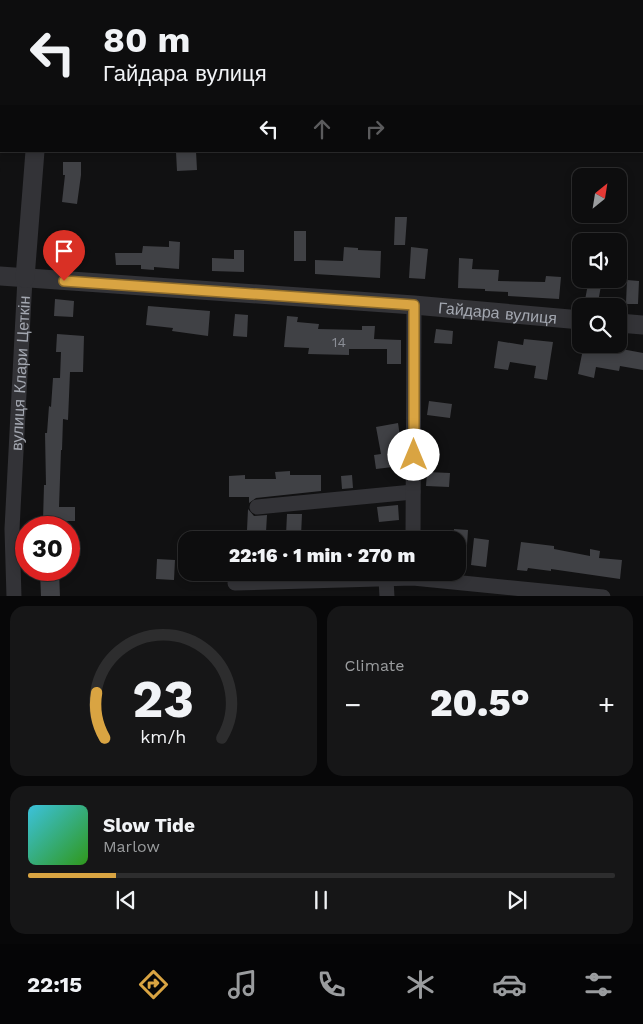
<!DOCTYPE html>
<html lang="en">
<head>
<meta charset="utf-8">
<style>
  body { margin:0; font-family:"Work Sans",sans-serif; background:#161617; color:#f1f3f6; height:100vh; display:flex; flex-direction:column; font-size:19px; white-space:nowrap }
  * { box-sizing:border-box; margin:0 }
  p { font-size:16px; color:#9a9c9e }
  .icon { flex:none; width:28px; height:28px; fill:none; stroke:currentColor; stroke-width:2; stroke-linecap:round; stroke-linejoin:round }
  .map { position:relative; height:596px; overflow:hidden }
  .panel { display:flex; flex-direction:column; gap:10px; padding:10px; background:#070708; flex:1 }
  .panel>* { flex:none }
  .hud { position:absolute; left:0px; top:0px; width:644px; height:152px; box-shadow:0 2px 8px #0003,0 0 0 1px #2d2d2e; background:#0d0d0e; color:#f1f3f6; overflow:hidden }
  .needle { width:32px; rotate:30deg }
  .controls { position:absolute; left:572px; top:168px; display:grid; gap:10px }
  .controls a { display:grid; place-items:center; width:55px; height:55px; border-radius:10px; background:#0d0d0e; box-shadow:0 2px 8px #0003,0 0 0 1px #2d2d2e; font-size:25px }
  .speed { position:absolute; left:15px; top:516px; display:flex; gap:10px; font-size:25px; font-weight:700; text-align:center }
  .speed>* { display:grid; place-content:center; width:65px; height:65px; border-radius:50%; background:#0d0d0e; box-shadow:0 2px 8px #0003,0 0 0 1px #2d2d2e; line-height:1 }
  .speed .limit { border:8px solid #d22; background:#fff; color:#111 }
  .pin { position:absolute; display:grid; place-items:center; width:42px; height:42px; color:#fff; margin:-51px -21px; border-radius:50% 50% 50% 0; rotate:-45deg; box-shadow:0 0 5px #0007 }
  .pin .icon { rotate:45deg }
  .me { position:absolute; width:55px; margin:-28px; rotate:0deg; stroke-linejoin:round; filter:drop-shadow(0 0 4px #0008) }
  .turn { display:flex; align-items:center; gap:18px; height:105px; padding:0 20px; font-size:22px }
  .turn .icon { width:65px; height:65px; stroke-width:2.5 }
  .turn b { display:block; font-size:35px; line-height:42px }
  .lanes { display:flex; align-items:center; height:48px; padding:0 20px; background:#0003; justify-content:center; gap:25px; direction:ltr }
  .lanes .off { opacity:.35 }
  .big { font-size:38px; font-weight:800; line-height:1.1 }
  .panel .tile { flex:1; display:flex; flex-direction:column; justify-content:center; gap:8px; min-width:0; padding:0 18px; border-radius:15px; background:#161617 }
  .panel .dial { align-items:center; gap:0 }
  .dial svg { height:130px; overflow:visible; fill:none; stroke:#2d2d2e; stroke-width:7; stroke-linecap:round; text-anchor:middle }
  .dial text { fill:#f1f3f6; stroke:none }
  .song { display:flex; align-items:center; gap:15px }
  .cover { width:60px; height:60px; border-radius:8px; background:linear-gradient(135deg,hsl(190 70% 55%),hsl(110 70% 35%)) }
  .played { height:5px; border-radius:2px; background:linear-gradient(90deg,#d9a442 15%,#2d2d2e 15%) }
  .keys { display:flex; justify-content:space-around; direction:ltr }
  .heat { display:flex; justify-content:space-between; align-items:center; font-size:28px; direction:ltr }
  .panel .tiles { flex:1; display:grid; gap:10px; grid-template-columns:1fr 1fr }
  .tile:last-child { grid-column:span 2 }
  .trip { position:absolute; left:178px; top:531px; width:288px; height:50px; border-radius:15px; background:#0d0d0e; box-shadow:0 2px 8px #0003,0 0 0 1px #2d2d2e; font-weight:800; line-height:50px; text-align:center }
  .tabs { display:flex; height:80px; justify-content:space-around; align-items:center; background:#050506; color:#9a9c9e }
  .tabs .icon { width:35px; height:35px }
  .tabs .selected { color:#d9a442 }
  .tabs b { font-size:22px; color:#f1f3f6 }
  .map>svg:first-child { display:block }
  .built { fill:#1d1d1f }
  .building { fill:#404145 }
  .lines { fill:none; stroke-linecap:round; stroke-linejoin:round }
  .minor { stroke:#333337; stroke-width:15 }
  .tertiary { stroke:#333337; stroke-width:19 }
  .route-casing { stroke:#8d6b2b; stroke-width:12 }
  .route { stroke:#d9a442; stroke-width:9 }
  .labels { text-anchor:middle; dominant-baseline:central; stroke-width:4; stroke-linejoin:round; paint-order:stroke }
  .number-label { font-size:14px; fill:#8b8e96 }
  .street-label { font-size:16px; fill:#a4a8b1; stroke:#0c0c0d }
</style>
</head>
<body>
<div class="map">
<svg width="643" height="597" viewBox="0 0 643 597">
  <rect width="100%" height="100%" fill="#111112"/>
  <path class="built" d="M0 0H8L1 1 0 173Z"/>
  <path class="building" d="M196 151 197 170 177 171 176 152Z
    M63 162H81V175L77 204 62 202 65 175H63Z
    M395 217H407L405 245H394Z
    M294 231H306V261H294Z
    M58 240 71 241 68 264 55 263Z
    M169 241 180 242 179 269 154 267V270L141 269V265H116L115 253H142L143 246 169 247Z
    M344 247 358 248V250L381 251 380 278 315 274V260L343 261Z
    M411 247 428 249 425 279 409 278Z
    M234 250H244V272L212 271V258L234 259Z
    M459 258 473 259 472 269 499 270 498 281 545 282 546 276 561 277 559 299 508 296V292L485 291V289L458 288Z
    M627 280 639 281 638 304H626Z
    M588 284 601 286 598 302 585 300Z
    M55 299 74 301 73 317 54 316Z
    M148 306 210 311 208 336 172 331 173 328 146 325Z
    M235 314 248 315 247 337 233 336Z
    M287 316 298 317 297 322 319 324 318 329 362 330V326H375L374 339 401 340V364H387V349H349V355L308 354 309 348 284 347Z
    M436 329 453 331 452 344 434 343Z
    M57 334 84 336 83 372H70L68 420 63 419 62 450H61L59 507H75V521H43L44 485H46L45 433H47L49 406 51 407 53 378H60L61 352H56Z
    M524 339 553 342 547 380 534 378 536 366 510 362 508 370 494 368 498 341 523 345Z
    M584 344 610 348 611 347 643 353V370L620 366 619 371 596 367 594 378 578 374Z
    M429 401 452 404 450 418 427 415Z
    M398 423 400 436H397L401 466 376 469 374 455 381 454 376 427Z
    M290 471V475H321V491L256 498 249 503V497H229V476L245 475V479H276L275 472Z
    M427 472 450 473 449 487 426 486Z
    M352 475 353 488 342 489 341 476Z
    M398 505 399 520 379 522 377 507Z
    M248 509 254 516 267 515 266 532 247 530Z
    M287 514H302L301 536 286 535Z
    M454 529 468 530 467 545H456V540H454Z
    M474 538 489 540 486 567 471 565Z
    M521 542 554 546V549L590 556V549L600 551 599 558 622 560 620 579 551 569V571L528 568 527 571 517 570Z
    M157 559 175 560 174 580 156 579Z
    M40 570H59L60 597H41Z"/>
  <g class="lines">
    <g class="minor">
      <path d="M413 0 426 1"/>
      <path d="M642 23H643"/>
      <path d="M257 507 413 492"/>
      <path d="M413 540 414 305"/>
      <path d="M386 579 387 597"/>
      <path d="M235 583 413 578 603 597"/>
      <path id="s1" d="M14 597 12 529 25 278"/>
    </g>
    <g class="tertiary">
      <path d="M42 0V1"/>
      <path id="s2" d="M0 276 414 305 581 320"/>
      <path d="M25 278 35 151"/>
      <path d="M619 323 643 325"/>
    </g>
  </g>
  <g class="lines">
    <defs>
      <path id="route" d="M64 281 414 305V455"/>
    </defs>
    <use href="#route" class="route-casing"/>
    <use href="#route" class="route"/>
  </g>
  <g class="labels">
    <g class="number-label">
      <text x="339" y="342">14</text>
    </g>
    <g class="street-label">
      <text stroke="none"><textPath href="#s2" startOffset="499">Гайдара вулиця</textPath></text>
      <text stroke="none"><textPath href="#s1" startOffset="224">вулиця Клари Цеткін</textPath></text>
    </g>
  </g>
</svg>
<div class="controls">
<a><svg class="needle" viewBox="-14 -14 28 28"><path d="M0-13l5 13h-10z" fill="#e53935"/><path d="M0 13l5-13h-10z" fill="#9a9c9e"/></svg></a>
<a><svg class="icon" aria-label="sound" viewBox="0 0 24 24"><path d="M4 9h4l5-4v14l-5-4H4zM17 9q2 3 0 6"/></svg></a>
<a><svg class="icon" aria-label="search" viewBox="0 0 24 24"><circle cx="10" cy="10" r="6"/><path d="M15 15l6 6"/></svg></a>
</div>
<div class="speed"><div class="limit">30</div></div>
<div class="pin" style="left:64px;top:281px;background:#d93025"><svg class="icon" aria-label="arrive" viewBox="0 0 24 24"><path d="M6 21V4h12l-3 4 3 4H6"/></svg></div>
<svg class="me" style="left:414px;top:455px" viewBox="-20 -20 40 40"><circle r="19" fill="#fff"/><path d="M0-13L10 11 0 6-10 11z" fill="#d9a442"/></svg>
<div class="trip">22:16 · 1 min · 270 m</div>
<div class="hud">
<div class="turn"><svg class="icon" aria-label="left" viewBox="0 0 24 24"><path d="M17 20v-9H6M10 6l-5 5 5 5"/></svg><div><b>80 m</b>Гайдара вулиця</div></div>
<div class="lanes"><svg class="icon" aria-label="left" viewBox="0 0 24 24"><path d="M17 20v-9H6M10 6l-5 5 5 5"/></svg><svg class="icon off" aria-label="ahead" viewBox="0 0 24 24"><path d="M12 20V5M6 11l6-6 6 6"/></svg><svg class="icon off" aria-label="right" viewBox="0 0 24 24"><path d="M7 20v-9h11M14 6l5 5-5 5"/></svg></div>
</div>
</div>
<section class="panel">
<div class="tiles">
<div class="tile dial"><svg viewBox="0 0 100 80">
<path d="M14 69A42 42 0 1 1 86 69"/>
<path d="M14 69A42 42 0 0 1 9 41" stroke="#d9a442"/>
<text x="50" y="56" font-size="32" font-weight="700">23</text>
<text x="50" y="72" font-size="11">km/h</text>
</svg></div>
<div class="tile"><p>Climate</p>
<div class="heat"><a>−</a><b class="big">20.5°</b><a>+</a></div>
</div>
<div class="tile">
<div class="song"><i class="cover"></i><div><b>Slow Tide</b><p>Marlow</p></div></div>
<div class="played"></div>
<div class="keys"><svg class="icon" aria-label="previous" viewBox="0 0 24 24"><path d="M18 5L8 12l10 7zM5 5v14"/></svg><svg class="icon" aria-label="pause" viewBox="0 0 24 24"><path d="M8 5v14M16 5v14"/></svg><svg class="icon" aria-label="next" viewBox="0 0 24 24"><path d="M6 5l10 7-10 7zM19 5v14"/></svg></div>
</div>
</div>
</section>
<nav class="tabs">
<b>22:15</b>
<svg class="icon selected" aria-label="directions" viewBox="0 0 24 24"><path d="M12 3l9 9-9 9-9-9zM9 14v-3h6M13 9l2 2-2 2"/></svg>
<svg class="icon" aria-label="music" viewBox="0 0 24 24"><path d="M9 18V5l10-2v13"/><circle cx="6" cy="18" r="3"/><circle cx="16" cy="16" r="3"/></svg>
<svg class="icon" aria-label="phone" viewBox="0 0 24 24"><path d="M5 4h4l2 5-3 2q2 4 5 5l2-3 5 2v4C11 20 4 13 5 4z"/></svg>
<svg class="icon" aria-label="climate" viewBox="0 0 24 24"><path d="M12 3v18M4 7l16 10M4 17L20 7"/></svg>
<svg class="icon" aria-label="car" viewBox="0 0 24 24"><path d="M5 17H2v-5l4-1 3-4h7l3 4 3 1v5h-3M9 17h6M6 11h13"/><circle cx="7" cy="17" r="2"/><circle cx="17" cy="17" r="2"/></svg>
<svg class="icon" aria-label="filters" viewBox="0 0 24 24"><path d="M4 7h16M4 17h16"/><circle cx="9" cy="7" r="2"/><circle cx="15" cy="17" r="2"/></svg>
</nav>
</body>
</html>
